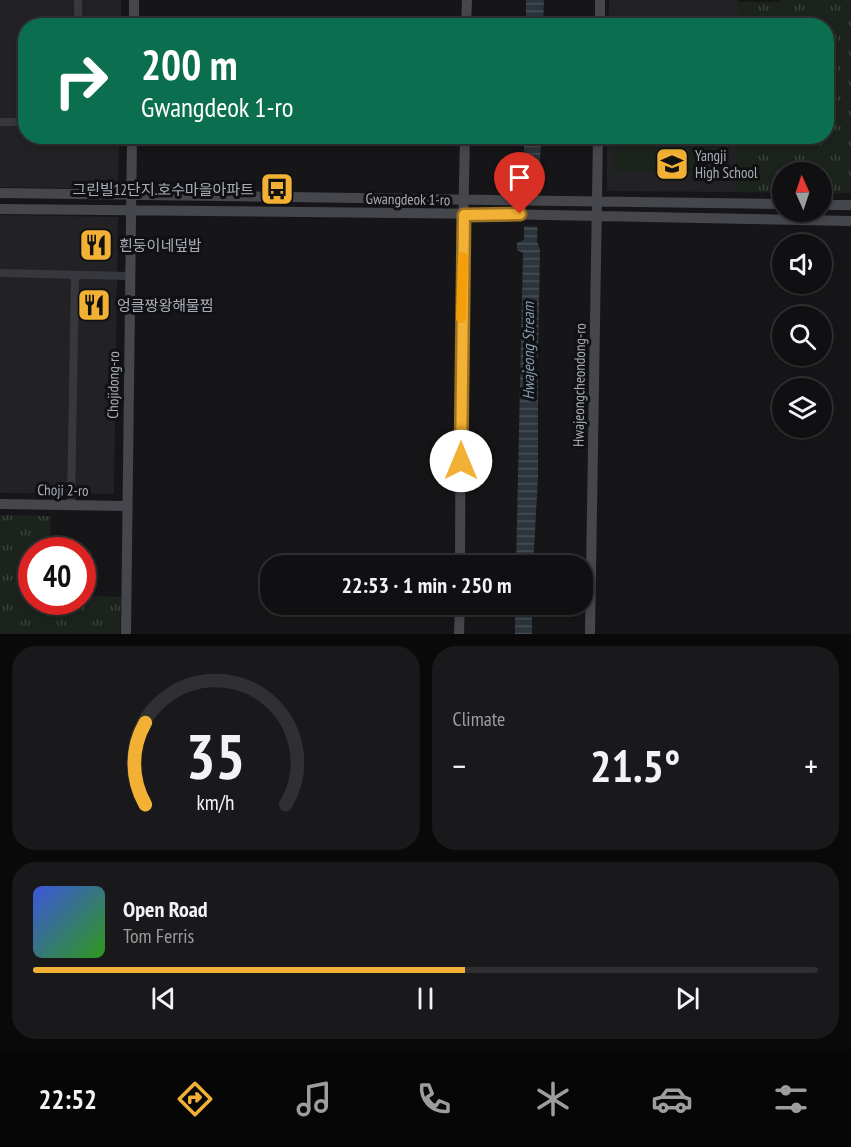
<!DOCTYPE html>
<html lang="en">
<head>
<meta charset="utf-8">
<style>
  body { margin:0; font-family:"PT Sans Narrow","Noto Sans KR",sans-serif; background:#19191b; color:#f1f3f6; height:100vh; display:flex; flex-direction:column; font-size:22px; white-space:nowrap }
  * { box-sizing:border-box; margin:0 }
  p { font-size:20px; color:#9c9d9f }
  .icon { flex:none; width:33px; height:33px; fill:none; stroke:currentColor; stroke-width:2; stroke-linecap:round; stroke-linejoin:round }
  .map { position:relative; height:634px; overflow:hidden }
  .drawer { display:flex; flex-direction:column; gap:12px; padding:12px; background:#09090a; flex:1 }
  .drawer>* { flex:none }
  .top-card { position:absolute; left:18px; top:18px; width:816px; height:126px; border-radius:24px; box-shadow:0 3px 9px #0003,0 0 0 2px #303032; background:#0b6e4f; color:#fff; overflow:hidden }
  .needle { width:39px; rotate:357deg }
  .fabs { position:absolute; left:772px; top:162px; display:grid; gap:12px }
  .fabs a { display:grid; place-items:center; width:60px; height:60px; border-radius:50%; background:#101012; box-shadow:0 3px 9px #0003,0 0 0 2px #303032; font-size:30px }
  .speed { position:absolute; left:18px; top:537px; display:flex; gap:12px; font-size:30px; font-weight:700; text-align:center }
  .speed>* { display:grid; place-content:center; width:78px; height:78px; border-radius:50%; background:#101012; box-shadow:0 3px 9px #0003,0 0 0 2px #303032; line-height:1 }
  .speed .limit { border:9px solid #d22; background:#fff; color:#111 }
  .pin { position:absolute; display:grid; place-items:center; width:51px; height:51px; color:#fff; margin:-62px -26px; border-radius:50% 50% 50% 0; rotate:-45deg; box-shadow:0 0 6px #0007 }
  .pin .icon { rotate:45deg }
  .me { position:absolute; width:66px; margin:-33px; rotate:0deg; stroke-linejoin:round; filter:drop-shadow(0 0 4px #0008) }
  .turn { display:flex; align-items:center; gap:21px; height:126px; padding:0 24px; font-size:27px }
  .turn .icon { width:78px; height:78px; stroke-width:2.5 }
  .turn b { display:block; font-size:42px; line-height:51px }
  .big { font-size:45px; font-weight:700; line-height:1.1 }
  .drawer .widget { flex:1; display:flex; flex-direction:column; justify-content:center; gap:9px; min-width:0; padding:0 21px; border-radius:24px; background:#19191b }
  .drawer .dial { align-items:center; gap:0 }
  .dial svg { height:156px; overflow:visible; fill:none; stroke:#303032; stroke-width:7; stroke-linecap:round; text-anchor:middle }
  .dial text { fill:#f1f3f6; stroke:none }
  .song { display:flex; align-items:center; gap:18px }
  .cover { width:72px; height:72px; border-radius:9px; background:linear-gradient(135deg,hsl(230 70% 55%),hsl(110 70% 35%)) }
  .played { height:6px; border-radius:3px; background:linear-gradient(90deg,#f2b134 55%,#303032 55%) }
  .keys { display:flex; justify-content:space-around; direction:ltr }
  .heat { display:flex; justify-content:space-between; align-items:center; font-size:33px; direction:ltr }
  .drawer .tiles { flex:1; display:grid; gap:12px; grid-template-columns:1fr 1fr }
  .widget:last-child { grid-column:span 2 }
  .trip { position:absolute; left:260px; top:555px; width:333px; height:60px; border-radius:24px; background:#101012; box-shadow:0 3px 9px #0003,0 0 0 2px #303032; font-weight:700; line-height:60px; text-align:center }
  .tab-bar { display:flex; height:96px; justify-content:space-around; align-items:center; background:#060607; color:#9c9d9f }
  .tab-bar .icon { width:42px; height:42px }
  .tab-bar .selected { color:#f2b134 }
  .tab-bar b { font-size:27px; color:#f1f3f6 }
  .map>svg:first-child { display:block }
  .built { fill:#222225 }
  .park { fill:url(#park-tufts) }
  .garden { fill:#1c231d }
  .water { fill:url(#water-rules) }
  .pier { fill:#161618 }
  .lines { fill:none; stroke-linecap:round; stroke-linejoin:round }
  .street { stroke:#37383d; stroke-width:8 }
  .secondary { stroke:#45474d; stroke-width:10 }
  .route-casing { stroke:#9d7322; stroke-width:15 }
  .route { stroke:#f2b134; stroke-width:10 }
  .slow { stroke:#f59e0b; stroke-width:10 }
  .labels { text-anchor:middle; dominant-baseline:central; stroke-width:6; stroke-linejoin:round; paint-order:stroke }
  .poi-label { font-size:15px; fill:#a8adb8; stroke:#111113; text-anchor:start }
  .street-label { font-size:15px; fill:#a8adb8; stroke:#111113 }
  .water-label { font-size:16px; font-style:italic; fill:#7f9bb3; stroke:#111113 }
</style>
</head>
<body>
<div class="map">
<svg width="851" height="634" viewBox="0 0 851 634">
  <defs>
    <pattern id="park-tufts" width="24" height="20" patternUnits="userSpaceOnUse" patternTransform="scale(1.5)"><rect width="24" height="20" fill="#1c231d"/><path d="M3 7l-1-3M5 7V3M7 7l1-3M15 17l-1-3M17 17v-4M19 17l1-3" fill="none" stroke="#3a403c"/></pattern>
    <pattern id="water-rules" width="6" height="5" patternUnits="userSpaceOnUse" patternTransform="scale(1.5)"><rect width="6" height="5" fill="#2c353c"/><path d="M0 2.5h6" fill="none" stroke="#485056"/></pattern>
  </defs>
  <rect width="100%" height="100%" fill="#161618"/>
  <path class="built" d="M0 0H121V25L26 26V136L119 137 118 189 0 187Z
    M609 0H738V25H608Z
    M607 137H737L736 192 607 191Z
    M0 215 118 217 114 494 0 493Z"/>
  <path class="park" d="M781 0H851V193H822V172H783V193L736 192 737 137 826 136V26L738 25V2H781Z
    M0 515 51 516 50 550H32V602H82L83 596 121 597 120 634H0Z"/>
  <path class="garden" d="M613 137H729V172H613Z"/>
  <path class="water" d="M526 0H544L543 25H526Z
    M524 137H541L537 241 540 250 538 356 534 367 535 372 538 375V478L533 565 516 566 523 253 517 250V243L524 240Z
    M515 605H532V634H515Z"/>
  <path class="pier" d="M521 190H542L541 227 521 226Z"/>
  <g class="lines">
    <path class="street" d="M78 26V0
      M0 122H26
      M0 273 129 276
      M71 505 75 275"/>
    <path class="secondary" d="M134 26V0
      M466 26 467 0
      M600 26V0
      M0 193 783 204
      M822 205H851
      M0 209 500 214 851 221
      M0 504 126 506
      M460 566 461 325 465 136
      M126 634 132 136
      M459 634 460 604
      M590 634 598 136"/>
  </g>
  <g class="lines">
    <defs>
      <path id="route" d="M461 461 464 215 520 214"/>
    </defs>
    <use href="#route" class="route-casing"/>
    <use href="#route" class="route"/>
    <path class="slow" d="M461 318 463 257"/>
  </g>
  <defs>
    <symbol id="school-square" viewBox="-11 -11 22 22"><rect x="-9" y="-9" width="18" height="18" rx="4" fill="#f2b134" stroke="#111113"/><path d="M0-5L7-2L0 1L-7-2ZM-4 1L0 2.5L4 1V4Q0 6-4 4Z" fill="#111"/></symbol>
    <symbol id="bus-square" viewBox="-11 -11 22 22"><rect x="-9" y="-9" width="18" height="18" rx="4" fill="#f2b134" stroke="#111113"/><path d="M-5-6H5V4H4V6H2V4H-2V6H-4V4H-5ZM-3.5-4V0h7V-4ZM-3.5 1.2v1.5H-2V1.2ZM2 1.2v1.5H3.5V1.2Z" fill="#111"/></symbol>
    <symbol id="restaurant-square" viewBox="-11 -11 22 22"><rect x="-9" y="-9" width="18" height="18" rx="4" fill="#f2b134" stroke="#111113"/><path d="M-5-6h1v4h1v-4h1v4h1v-4h1v5L-1.5 .5V6h-2V.5L-5-1ZM5-6V6H3V1.5H1.5Q1.5-4 5-6Z" fill="#111"/></symbol>
  </defs>
  <g fill-rule="evenodd">
    <use href="#school-square" x="653" y="145" width="38" height="38"/>
    <use href="#bus-square" x="258" y="170" width="38" height="38"/>
    <use href="#restaurant-square" x="77" y="226" width="38" height="38"/>
    <use href="#restaurant-square" x="75" y="286" width="38" height="38"/>
  </g>
  <g class="labels">
    <g class="poi-label">
      <text x="695" y="155">Yangji<tspan x="695" dy="17">High School</tspan></text>
      <text x="254" y="189" text-anchor="end">그린빌12단지.호수마을아파트</text>
      <text x="119" y="245">흰둥이네덮밥</text>
      <text x="117" y="305">엉클짱왕해물찜</text>
    </g>
    <g class="street-label">
      <text transform="translate(408 199) rotate(1)">Gwangdeok 1-ro</text>
      <text transform="translate(113 385) rotate(-89)">Chojidong-ro</text>
      <text transform="translate(579 385) rotate(-89)">Hwajeongcheondong-ro</text>
      <text transform="translate(63 490) rotate(1)">Choji 2-ro</text>
    </g>
    <g class="water-label">
      <text transform="translate(528 351) rotate(-90)">Hwajeong Stream</text>
    </g>
  </g>
</svg>
<div class="fabs">
<a><svg class="needle" viewBox="-14 -14 28 28"><path d="M0-13l5 13h-10z" fill="#e53935"/><path d="M0 13l5-13h-10z" fill="#9c9d9f"/></svg></a>
<a><svg class="icon" aria-label="sound" viewBox="0 0 24 24"><path d="M4 9h4l5-4v14l-5-4H4zM17 9q2 3 0 6"/></svg></a>
<a><svg class="icon" aria-label="search" viewBox="0 0 24 24"><circle cx="10" cy="10" r="6"/><path d="M15 15l6 6"/></svg></a>
<a><svg class="icon" aria-label="layers" viewBox="0 0 24 24"><path d="M12 4l9 5-9 5-9-5zM3 14l9 5 9-5"/></svg></a>
</div>
<div class="speed"><div class="limit">40</div></div>
<div class="pin" style="left:520px;top:214px;background:#d93025"><svg class="icon" aria-label="arrive" viewBox="0 0 24 24"><path d="M6 21V4h12l-3 4 3 4H6"/></svg></div>
<svg class="me" style="left:461px;top:461px" viewBox="-20 -20 40 40"><circle r="19" fill="#fff"/><path d="M0-13L10 11 0 6-10 11z" fill="#f2b134"/></svg>
<div class="trip">22:53 · 1 min · 250 m</div>
<div class="top-card">
<div class="turn"><svg class="icon" aria-label="right" viewBox="0 0 24 24"><path d="M7 20v-9h11M14 6l5 5-5 5"/></svg><div><b>200 m</b>Gwangdeok 1-ro</div></div>
</div>
</div>
<section class="drawer">
<div class="tiles">
<div class="widget dial"><svg viewBox="0 0 100 80">
<path d="M14 69A42 42 0 1 1 86 69"/>
<path d="M14 69A42 42 0 0 1 14 27" stroke="#f2b134"/>
<text x="50" y="56" font-size="32" font-weight="700">35</text>
<text x="50" y="72" font-size="11">km/h</text>
</svg></div>
<div class="widget"><p>Climate</p>
<div class="heat"><a>−</a><b class="big">21.5°</b><a>+</a></div>
</div>
<div class="widget">
<div class="song"><i class="cover"></i><div><b>Open Road</b><p>Tom Ferris</p></div></div>
<div class="played"></div>
<div class="keys"><svg class="icon" aria-label="previous" viewBox="0 0 24 24"><path d="M18 5L8 12l10 7zM5 5v14"/></svg><svg class="icon" aria-label="pause" viewBox="0 0 24 24"><path d="M8 5v14M16 5v14"/></svg><svg class="icon" aria-label="next" viewBox="0 0 24 24"><path d="M6 5l10 7-10 7zM19 5v14"/></svg></div>
</div>
</div>
</section>
<nav class="tab-bar">
<b>22:52</b>
<svg class="icon selected" aria-label="directions" viewBox="0 0 24 24"><path d="M12 3l9 9-9 9-9-9zM9 14v-3h6M13 9l2 2-2 2"/></svg>
<svg class="icon" aria-label="music" viewBox="0 0 24 24"><path d="M9 18V5l10-2v13"/><circle cx="6" cy="18" r="3"/><circle cx="16" cy="16" r="3"/></svg>
<svg class="icon" aria-label="phone" viewBox="0 0 24 24"><path d="M5 4h4l2 5-3 2q2 4 5 5l2-3 5 2v4C11 20 4 13 5 4z"/></svg>
<svg class="icon" aria-label="climate" viewBox="0 0 24 24"><path d="M12 3v18M4 7l16 10M4 17L20 7"/></svg>
<svg class="icon" aria-label="car" viewBox="0 0 24 24"><path d="M5 17H2v-5l4-1 3-4h7l3 4 3 1v5h-3M9 17h6M6 11h13"/><circle cx="7" cy="17" r="2"/><circle cx="17" cy="17" r="2"/></svg>
<svg class="icon" aria-label="filters" viewBox="0 0 24 24"><path d="M4 7h16M4 17h16"/><circle cx="9" cy="7" r="2"/><circle cx="15" cy="17" r="2"/></svg>
</nav>
</body>
</html>
